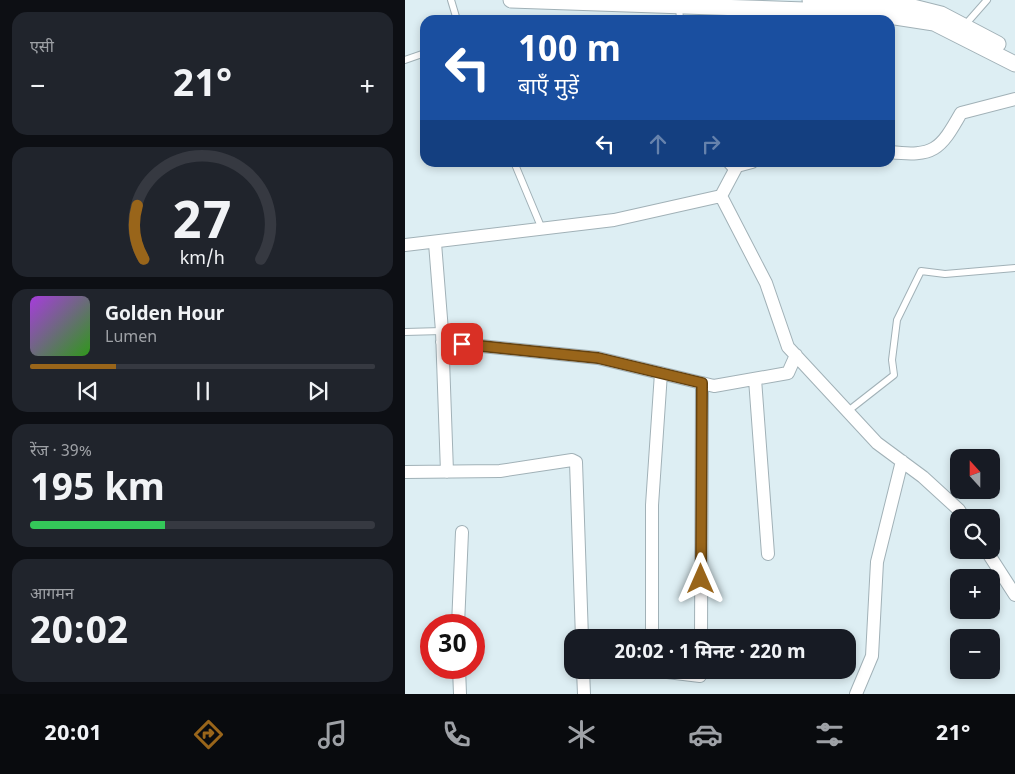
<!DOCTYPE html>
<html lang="hi">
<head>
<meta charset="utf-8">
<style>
  body { margin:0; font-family:Georgia,"Noto Sans Devanagari",serif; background:#20242c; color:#f1f3f6; height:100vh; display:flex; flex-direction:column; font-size:19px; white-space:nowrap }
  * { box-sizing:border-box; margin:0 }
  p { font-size:16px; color:#9ea1a6 }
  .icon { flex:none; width:28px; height:28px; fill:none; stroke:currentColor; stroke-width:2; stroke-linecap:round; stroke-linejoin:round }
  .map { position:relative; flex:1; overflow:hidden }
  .drawer { display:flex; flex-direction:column; gap:12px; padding:12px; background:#0d0f14; width:405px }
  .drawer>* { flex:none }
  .guide { position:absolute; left:15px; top:15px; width:475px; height:152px; border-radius:15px; box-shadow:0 2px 8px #0003; background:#1a4fa0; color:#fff; overflow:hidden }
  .needle { width:32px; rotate:339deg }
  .buttons { position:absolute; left:545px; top:449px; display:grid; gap:10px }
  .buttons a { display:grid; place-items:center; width:50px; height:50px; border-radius:10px; background:#171b24; box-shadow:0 2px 8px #0003; font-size:25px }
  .speed { position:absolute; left:15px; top:614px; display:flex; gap:10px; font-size:25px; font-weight:700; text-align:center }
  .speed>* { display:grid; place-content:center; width:65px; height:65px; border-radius:50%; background:#171b24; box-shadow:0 2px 8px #0003; line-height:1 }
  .speed .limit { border:8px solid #d22; background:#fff; color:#111 }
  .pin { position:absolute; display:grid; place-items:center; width:42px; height:42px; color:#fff; margin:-21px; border-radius:10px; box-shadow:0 2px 8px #0006 }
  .me { position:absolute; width:55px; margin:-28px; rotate:0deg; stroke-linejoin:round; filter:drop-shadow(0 0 4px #0008) }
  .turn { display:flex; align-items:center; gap:18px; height:105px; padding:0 15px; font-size:22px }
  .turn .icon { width:65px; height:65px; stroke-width:2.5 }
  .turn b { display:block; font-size:35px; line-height:42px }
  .lanes { display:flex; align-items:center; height:48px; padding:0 15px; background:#0003; justify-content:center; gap:25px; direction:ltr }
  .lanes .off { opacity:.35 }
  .big { font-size:38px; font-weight:700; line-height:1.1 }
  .drawer .widget { flex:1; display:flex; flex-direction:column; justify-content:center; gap:8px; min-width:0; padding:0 18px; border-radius:15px; background:#20242c }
  .drawer .dial { align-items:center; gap:0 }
  .dial svg { height:130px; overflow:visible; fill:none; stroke:#363941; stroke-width:7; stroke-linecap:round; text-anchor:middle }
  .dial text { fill:#f1f3f6; stroke:none }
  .song { display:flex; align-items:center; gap:15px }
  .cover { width:60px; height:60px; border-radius:8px; background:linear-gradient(135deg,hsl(280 70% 55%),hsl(110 70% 35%)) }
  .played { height:5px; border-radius:2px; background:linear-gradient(90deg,#99651a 25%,#363941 25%) }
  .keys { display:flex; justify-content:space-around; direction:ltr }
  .heat { display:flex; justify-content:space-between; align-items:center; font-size:28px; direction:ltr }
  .charge { height:8px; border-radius:4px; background:linear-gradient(90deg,#34c759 39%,#363941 0) }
  .trip { position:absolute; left:159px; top:629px; width:292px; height:50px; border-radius:15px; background:#171b24; box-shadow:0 2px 8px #0003; font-weight:700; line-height:50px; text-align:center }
  .menu { display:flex; height:80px; justify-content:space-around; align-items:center; background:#090b0e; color:#9ea1a6 }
  .menu .icon { width:35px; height:35px }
  .menu .active { color:#99651a }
  .menu b { font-size:22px; color:#f1f3f6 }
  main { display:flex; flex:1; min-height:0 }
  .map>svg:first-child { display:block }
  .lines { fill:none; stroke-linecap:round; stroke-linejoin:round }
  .service-casing { stroke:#a1b1b7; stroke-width:8 }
  .minor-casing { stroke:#a1b1b7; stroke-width:14 }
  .tertiary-casing { stroke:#a1b1b7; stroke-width:17 }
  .service { stroke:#fff; stroke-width:6 }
  .minor { stroke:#fff; stroke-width:12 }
  .tertiary { stroke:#fff; stroke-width:15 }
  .route-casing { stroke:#634211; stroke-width:12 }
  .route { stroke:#99651a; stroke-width:9 }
</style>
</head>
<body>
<main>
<section class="drawer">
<div class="widget"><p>एसी</p>
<div class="heat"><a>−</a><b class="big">21°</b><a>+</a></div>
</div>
<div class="widget dial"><svg viewBox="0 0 100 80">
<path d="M14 69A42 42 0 1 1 86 69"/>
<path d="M14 69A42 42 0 0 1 10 36" stroke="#99651a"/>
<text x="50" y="56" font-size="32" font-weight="700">27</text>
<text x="50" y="72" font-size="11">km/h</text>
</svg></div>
<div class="widget">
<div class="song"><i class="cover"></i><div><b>Golden Hour</b><p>Lumen</p></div></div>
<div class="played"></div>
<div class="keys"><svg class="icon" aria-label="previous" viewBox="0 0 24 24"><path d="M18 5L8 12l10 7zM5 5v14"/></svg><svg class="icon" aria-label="pause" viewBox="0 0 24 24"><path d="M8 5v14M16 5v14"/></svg><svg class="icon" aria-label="next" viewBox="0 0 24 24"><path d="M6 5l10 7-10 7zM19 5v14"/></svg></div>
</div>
<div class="widget"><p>रेंज · 39%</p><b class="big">195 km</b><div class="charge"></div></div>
<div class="widget"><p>आगमन</p><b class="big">20:02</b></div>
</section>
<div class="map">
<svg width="610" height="694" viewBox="0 0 610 694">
  <rect width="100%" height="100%" fill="#ddeef3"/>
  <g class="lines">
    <defs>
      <path id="service" d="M46 0 52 20
        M274 6 275 20
        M560 25 582 0
        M0 60 20 53
        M109 162 137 229
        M320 162 329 172
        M0 332 37 331
        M443 411 489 375 487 360 492 320 516 271 540 274 610 268"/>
      <path id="minor" d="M485 152C529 157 535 150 556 113L610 99
        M316 196 361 283 383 347 472 443 518 477 554 510 559 518
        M30 243 37 331 42 472
        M0 245 209 220 316 196 332 166 347 162
        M37 342 193 358 309 386 383 373 391 355
        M350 379 363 554
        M0 472 95 471 167 460 171 462 177 638
        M581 550 610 595
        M53 625 57 532
        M247 638V505L256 373
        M296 638 297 383
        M54 668 55 694
        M178 670 179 694
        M246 670 295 676V670
        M451 694 467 656 472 562 497 461"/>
      <path id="tertiary" d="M106 0 458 12 529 23 610 64
        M405 0 488 2 536 14 593 44"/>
    </defs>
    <use href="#service" class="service-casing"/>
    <use href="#minor" class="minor-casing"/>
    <use href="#tertiary" class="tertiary-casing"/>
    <use href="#service" class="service"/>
    <use href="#minor" class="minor"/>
    <use href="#tertiary" class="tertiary"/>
  </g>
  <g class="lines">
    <defs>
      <path id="route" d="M57 344 193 358 297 383 296 579"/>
    </defs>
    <use href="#route" class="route-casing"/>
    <use href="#route" class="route"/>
  </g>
</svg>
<div class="buttons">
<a><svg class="needle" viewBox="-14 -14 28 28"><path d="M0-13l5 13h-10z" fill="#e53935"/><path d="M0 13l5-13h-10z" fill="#9ea1a6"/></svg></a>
<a><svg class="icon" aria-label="search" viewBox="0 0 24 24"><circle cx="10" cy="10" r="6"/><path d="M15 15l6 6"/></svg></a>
<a>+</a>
<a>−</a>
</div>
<div class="speed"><div class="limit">30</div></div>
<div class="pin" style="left:57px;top:344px;background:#d93025"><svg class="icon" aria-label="arrive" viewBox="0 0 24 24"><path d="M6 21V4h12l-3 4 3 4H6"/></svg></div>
<svg class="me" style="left:296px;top:579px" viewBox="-20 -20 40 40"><path d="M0-17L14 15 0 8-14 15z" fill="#99651a" stroke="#fff" stroke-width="4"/></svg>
<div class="trip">20:02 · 1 मिनट · 220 m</div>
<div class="guide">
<div class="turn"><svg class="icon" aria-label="left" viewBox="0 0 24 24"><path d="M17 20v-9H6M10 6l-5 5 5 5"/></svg><div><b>100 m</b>बाएँ मुड़ें</div></div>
<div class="lanes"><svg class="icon" aria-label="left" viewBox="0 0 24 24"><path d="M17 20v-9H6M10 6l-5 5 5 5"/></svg><svg class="icon off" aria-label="ahead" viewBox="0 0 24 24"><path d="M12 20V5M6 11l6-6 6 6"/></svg><svg class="icon off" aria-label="right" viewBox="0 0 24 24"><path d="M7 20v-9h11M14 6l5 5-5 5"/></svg></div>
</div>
</div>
</main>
<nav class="menu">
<b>20:01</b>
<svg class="icon active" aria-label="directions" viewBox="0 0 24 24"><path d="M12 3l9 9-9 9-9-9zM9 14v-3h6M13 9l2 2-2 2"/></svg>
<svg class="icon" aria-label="music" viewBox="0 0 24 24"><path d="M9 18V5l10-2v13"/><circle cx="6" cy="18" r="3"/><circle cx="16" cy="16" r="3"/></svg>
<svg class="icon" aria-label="phone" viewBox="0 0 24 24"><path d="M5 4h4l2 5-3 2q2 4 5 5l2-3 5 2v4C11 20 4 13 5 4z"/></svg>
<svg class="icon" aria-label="climate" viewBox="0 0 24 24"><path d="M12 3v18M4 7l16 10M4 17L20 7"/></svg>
<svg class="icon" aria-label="car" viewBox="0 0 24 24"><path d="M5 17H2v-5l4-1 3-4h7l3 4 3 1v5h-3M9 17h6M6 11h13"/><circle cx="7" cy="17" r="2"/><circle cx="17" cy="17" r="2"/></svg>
<svg class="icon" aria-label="filters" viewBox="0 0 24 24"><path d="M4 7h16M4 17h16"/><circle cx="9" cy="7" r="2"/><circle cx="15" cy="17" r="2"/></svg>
<b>21°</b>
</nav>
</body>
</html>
